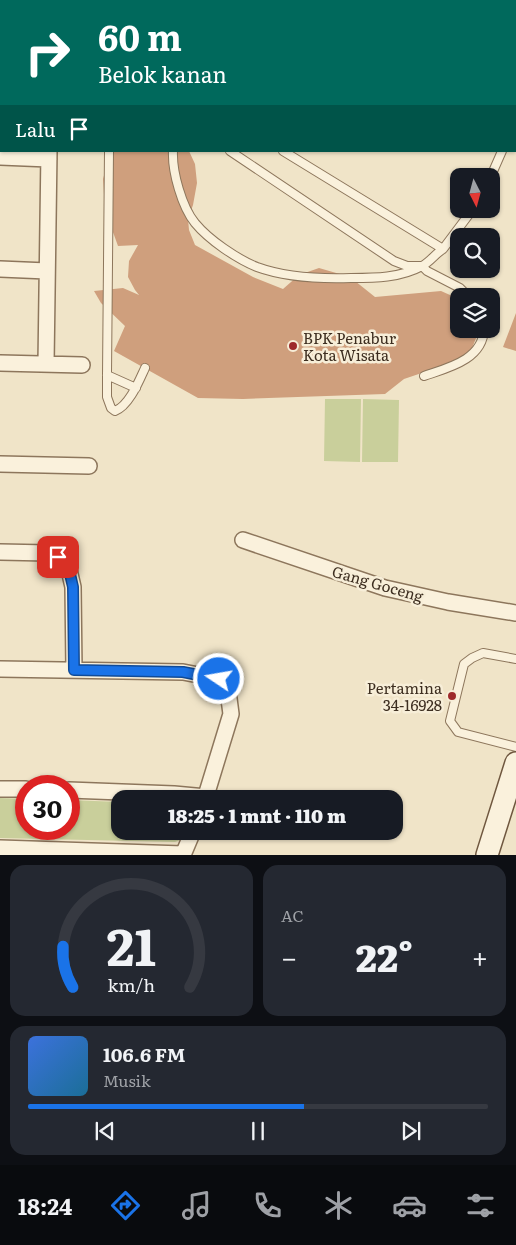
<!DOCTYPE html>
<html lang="id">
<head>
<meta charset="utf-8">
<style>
  body { margin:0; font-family:Literata,serif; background:#242831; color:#f1f3f6; height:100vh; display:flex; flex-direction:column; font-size:19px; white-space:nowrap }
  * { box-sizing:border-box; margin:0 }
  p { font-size:16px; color:#9ea1a6 }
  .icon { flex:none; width:28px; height:28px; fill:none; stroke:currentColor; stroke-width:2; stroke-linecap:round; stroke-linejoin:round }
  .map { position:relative; height:855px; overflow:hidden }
  .drawer { display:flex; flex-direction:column; gap:10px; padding:10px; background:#0d0f14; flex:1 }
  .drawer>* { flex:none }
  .top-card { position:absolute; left:0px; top:0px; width:516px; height:152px; box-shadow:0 1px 4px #0004; background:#00695c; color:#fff; overflow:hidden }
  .needle { width:32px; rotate:174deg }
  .controls { position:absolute; left:450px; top:168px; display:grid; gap:10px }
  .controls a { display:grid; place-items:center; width:50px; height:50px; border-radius:10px; background:#171b24; box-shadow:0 1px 4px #0004; font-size:25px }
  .speed { position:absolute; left:15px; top:775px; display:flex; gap:10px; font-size:25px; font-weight:700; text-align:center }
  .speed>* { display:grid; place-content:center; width:65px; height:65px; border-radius:50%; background:#171b24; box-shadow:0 1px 4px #0004; line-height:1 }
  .speed .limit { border:8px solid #d22; background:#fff; color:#111 }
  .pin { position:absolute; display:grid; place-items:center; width:42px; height:42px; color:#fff; margin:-21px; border-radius:10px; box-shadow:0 2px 8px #0006 }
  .me { position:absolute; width:55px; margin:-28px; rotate:282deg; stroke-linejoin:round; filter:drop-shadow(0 0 4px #0008) }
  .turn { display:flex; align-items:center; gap:18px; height:105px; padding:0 15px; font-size:22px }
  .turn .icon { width:65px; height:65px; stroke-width:2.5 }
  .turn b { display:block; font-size:35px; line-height:42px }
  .then { display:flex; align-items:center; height:48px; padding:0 15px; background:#0003; gap:10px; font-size:19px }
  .big { font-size:38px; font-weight:800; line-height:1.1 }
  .drawer .tile { flex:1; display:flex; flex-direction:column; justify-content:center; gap:8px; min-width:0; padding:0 18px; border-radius:15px; background:#242831 }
  .drawer .dial { align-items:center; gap:0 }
  .dial svg { height:130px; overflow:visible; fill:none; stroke:#363941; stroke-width:7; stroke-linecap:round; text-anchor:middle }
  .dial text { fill:#f1f3f6; stroke:none }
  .song { display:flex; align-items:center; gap:15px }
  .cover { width:60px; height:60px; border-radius:8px; background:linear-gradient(135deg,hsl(220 70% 55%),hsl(200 70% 35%)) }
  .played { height:5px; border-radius:2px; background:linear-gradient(90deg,#1a73e8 60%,#363941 60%) }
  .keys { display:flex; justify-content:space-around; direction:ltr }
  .heat { display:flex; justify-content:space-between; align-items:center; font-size:28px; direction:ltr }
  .drawer .tiles { flex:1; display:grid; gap:10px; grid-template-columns:1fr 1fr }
  .tile:last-child { grid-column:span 2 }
  .trip { position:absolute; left:111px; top:790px; width:292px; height:50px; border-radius:15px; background:#171b24; box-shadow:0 1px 4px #0004; font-weight:800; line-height:50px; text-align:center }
  .dock { display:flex; height:80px; justify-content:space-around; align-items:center; background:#090b0e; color:#9ea1a6 }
  .dock .icon { width:35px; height:35px }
  .dock .on { color:#1a73e8 }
  .dock b { font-size:22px; color:#f1f3f6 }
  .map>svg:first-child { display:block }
  .green { fill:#c9cf9b }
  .building { fill:#cf9f7d }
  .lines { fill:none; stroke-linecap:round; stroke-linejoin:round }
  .lane-casing { stroke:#8d765c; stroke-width:10 }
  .street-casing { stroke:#8d765c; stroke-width:18 }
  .secondary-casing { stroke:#6f573f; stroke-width:24 }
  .lane { stroke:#faf1dc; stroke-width:8 }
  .street { stroke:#faf1dc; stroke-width:15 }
  .secondary { stroke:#faf1dc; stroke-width:21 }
  .route-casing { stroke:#114b97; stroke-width:12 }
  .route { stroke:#1a73e8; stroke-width:9 }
  .poi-dot { fill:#9e2a2b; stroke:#f7eed8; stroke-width:2 }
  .labels { text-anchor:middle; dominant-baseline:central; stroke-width:5; stroke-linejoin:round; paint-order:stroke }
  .poi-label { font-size:15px; fill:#3d2e20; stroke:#f7eed8; text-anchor:start }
  .street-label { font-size:15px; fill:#3d2e20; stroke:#f7eed8 }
</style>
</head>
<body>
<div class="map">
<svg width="516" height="855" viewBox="0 0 516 855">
  <rect width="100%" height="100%" fill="#f0e4c8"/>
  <path class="green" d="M325 399H361L360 462 324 461Z
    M363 399 399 400 398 462H362Z
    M0 798 26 799V829H69V800L120 802V831H188L183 839 175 842 0 838Z"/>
  <path class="building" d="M111 151H189L195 164 197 183 193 205 188 219 189 230 195 245 253 277 283 289 299 275 319 268 350 277 375 297 441 291 459 299V329H479V331L472 348 463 359 404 379 385 394 243 399 198 398 114 351 125 326 101 303 94 291 123 288 139 295 135 290 128 277 129 261 138 245 118 246 105 210 103 179Z
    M516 313V351L503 347Z"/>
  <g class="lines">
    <defs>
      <path id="lane" d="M374 0 377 1
        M170 1 171 0
        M207 1 208 0
        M451 1 453 0
        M515 120 516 117
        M515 129H516
        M109 151 107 375V397L111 408 115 411C129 406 139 381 145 368
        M173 151C172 172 182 207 195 223 209 240 237 259 257 267 287 278 320 279 351 278 375 278 400 278 422 266 430 262 435 254 443 249
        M230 151 394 261 407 266H422L427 271 460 288 468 296
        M283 151 443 249 473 209
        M491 176 502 151
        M107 375 136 388
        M424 376C447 368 483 360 484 329
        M516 659 483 653 472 658 464 664 450 721 458 732 516 747"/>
      <path id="street" d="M496 0 505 1
        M88 1 89 0
        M0 34 1 35
        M0 157 49 159
        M0 269 47 271
        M0 363 82 365
        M46 364 49 151
        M0 464 89 466
        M243 540 385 588 448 602 516 613
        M0 552 48 553 67 561 73 587 74 670
        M0 669 183 672 219 679 228 691 231 714 205 799
        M0 789H26
        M69 790 174 794 206 797
        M0 848 183 854
        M183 855 193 831"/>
      <path id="secondary" d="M474 0 478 1
        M515 15 516 16
        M487 855 516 763"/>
    </defs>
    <use href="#lane" class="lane-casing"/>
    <use href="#street" class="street-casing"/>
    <use href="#secondary" class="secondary-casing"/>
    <use href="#lane" class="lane"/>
    <use href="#street" class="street"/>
    <use href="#secondary" class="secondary"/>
  </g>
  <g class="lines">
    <defs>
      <path id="route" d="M58 557 67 561 73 587 74 670 183 672 219 679"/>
    </defs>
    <use href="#route" class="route-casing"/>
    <use href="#route" class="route"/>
  </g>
  <g class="poi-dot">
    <circle cx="293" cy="346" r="5"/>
    <circle cx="452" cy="696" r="5"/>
  </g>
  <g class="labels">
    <g class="poi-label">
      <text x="303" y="337">BPK Penabur<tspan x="303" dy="17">Kota Wisata</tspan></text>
      <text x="442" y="687" text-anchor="end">Pertamina<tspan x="442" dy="17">34-16928</tspan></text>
    </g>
    <g class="street-label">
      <text transform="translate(378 583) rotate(16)">Gang Goceng</text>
    </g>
  </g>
</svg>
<div class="controls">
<a><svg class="needle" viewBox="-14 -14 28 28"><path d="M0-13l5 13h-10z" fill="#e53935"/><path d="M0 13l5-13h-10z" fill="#9ea1a6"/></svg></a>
<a><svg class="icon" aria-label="search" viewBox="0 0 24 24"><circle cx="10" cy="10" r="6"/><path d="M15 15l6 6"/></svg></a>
<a><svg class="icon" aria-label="layers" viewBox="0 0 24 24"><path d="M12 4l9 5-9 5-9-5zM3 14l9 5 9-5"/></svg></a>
</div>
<div class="speed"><div class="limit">30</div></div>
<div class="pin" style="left:58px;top:557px;background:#d93025"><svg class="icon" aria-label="arrive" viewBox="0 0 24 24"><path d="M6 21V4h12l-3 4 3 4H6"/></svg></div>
<svg class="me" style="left:219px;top:679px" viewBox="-20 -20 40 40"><circle r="17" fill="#1a73e8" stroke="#fff" stroke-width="3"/><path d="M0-11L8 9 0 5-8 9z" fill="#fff"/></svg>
<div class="trip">18:25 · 1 mnt · 110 m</div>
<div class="top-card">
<div class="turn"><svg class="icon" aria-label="right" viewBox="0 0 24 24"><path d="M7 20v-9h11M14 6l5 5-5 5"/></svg><div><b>60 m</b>Belok kanan</div></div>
<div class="then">Lalu<svg class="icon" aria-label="arrive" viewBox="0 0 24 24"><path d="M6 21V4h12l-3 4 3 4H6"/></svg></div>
</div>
</div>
<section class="drawer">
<div class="tiles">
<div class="tile dial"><svg viewBox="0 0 100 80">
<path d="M14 69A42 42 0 1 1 86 69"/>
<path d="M14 69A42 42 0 0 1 8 44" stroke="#1a73e8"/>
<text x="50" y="56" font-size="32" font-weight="700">21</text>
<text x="50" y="72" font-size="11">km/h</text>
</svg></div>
<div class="tile"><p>AC</p>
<div class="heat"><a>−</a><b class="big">22°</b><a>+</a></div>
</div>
<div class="tile">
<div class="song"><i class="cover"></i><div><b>106.6 FM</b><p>Musik</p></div></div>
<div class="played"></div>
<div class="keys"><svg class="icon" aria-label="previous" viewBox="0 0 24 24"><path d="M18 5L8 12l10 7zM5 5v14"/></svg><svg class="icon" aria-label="pause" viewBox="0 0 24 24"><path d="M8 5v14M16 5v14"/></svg><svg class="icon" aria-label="next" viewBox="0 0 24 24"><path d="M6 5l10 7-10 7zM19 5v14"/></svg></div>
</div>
</div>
</section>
<nav class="dock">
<b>18:24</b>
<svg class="icon on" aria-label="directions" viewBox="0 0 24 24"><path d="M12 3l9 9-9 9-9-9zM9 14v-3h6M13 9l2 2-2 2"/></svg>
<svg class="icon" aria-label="music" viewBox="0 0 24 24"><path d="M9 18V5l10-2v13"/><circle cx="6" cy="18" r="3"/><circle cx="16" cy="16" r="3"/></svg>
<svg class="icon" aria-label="phone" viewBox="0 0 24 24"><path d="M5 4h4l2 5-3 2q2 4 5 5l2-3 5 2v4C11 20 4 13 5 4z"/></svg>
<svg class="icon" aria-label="climate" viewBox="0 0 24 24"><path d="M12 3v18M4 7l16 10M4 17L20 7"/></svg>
<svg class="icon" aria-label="car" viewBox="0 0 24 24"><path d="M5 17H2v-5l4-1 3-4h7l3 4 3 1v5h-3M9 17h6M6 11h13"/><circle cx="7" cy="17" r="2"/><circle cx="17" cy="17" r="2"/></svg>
<svg class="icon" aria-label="filters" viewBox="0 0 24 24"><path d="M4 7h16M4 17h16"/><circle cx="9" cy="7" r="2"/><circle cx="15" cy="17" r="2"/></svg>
</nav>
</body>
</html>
